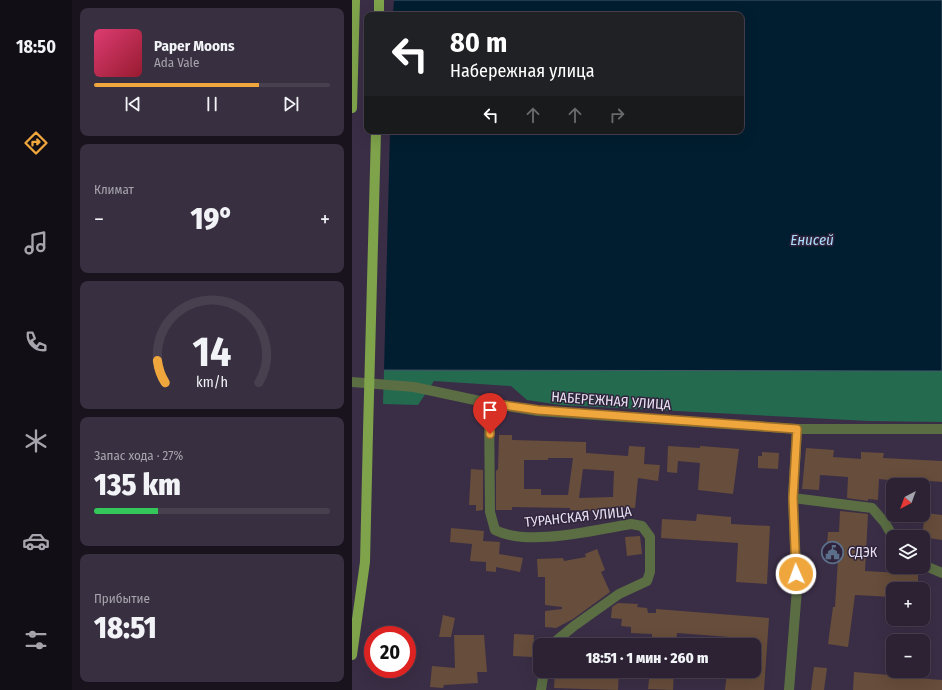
<!DOCTYPE html>
<html lang="ru">
<head>
<meta charset="utf-8">
<style>
  body { margin:0; font-family:"Fira Sans Condensed",sans-serif; background:#382f40; color:#f1f3f6; height:100vh; display:flex; flex-direction:column; font-size:15px; white-space:nowrap }
  * { box-sizing:border-box; margin:0 }
  p { font-size:13px; color:#a6a4ac }
  .icon { flex:none; width:22px; height:22px; fill:none; stroke:currentColor; stroke-width:2; stroke-linecap:round; stroke-linejoin:round }
  .map { position:relative; flex:1; overflow:hidden }
  .sheet { display:flex; flex-direction:column; gap:8px; padding:8px; background:#18131d; width:280px }
  .sheet>* { flex:none }
  .banner { position:absolute; left:12px; top:12px; width:380px; height:122px; border-radius:8px; box-shadow:0 4px 16px #0002,0 0 0 1px #483f4f; background:#202124; color:#fff; overflow:hidden }
  .needle { width:26px; rotate:221deg }
  .buttons { position:absolute; left:534px; top:478px; display:grid; gap:8px }
  .buttons a { display:grid; place-items:center; width:44px; height:44px; border-radius:8px; background:#2c2234; box-shadow:0 4px 16px #0002,0 0 0 1px #483f4f; font-size:20px }
  .speed { position:absolute; left:12px; top:626px; display:flex; gap:8px; font-size:20px; font-weight:700; text-align:center }
  .speed>* { display:grid; place-content:center; width:52px; height:52px; border-radius:50%; background:#2c2234; box-shadow:0 4px 16px #0002,0 0 0 1px #483f4f; line-height:1 }
  .speed .limit { border:6px solid #d22; background:#fff; color:#111 }
  .pin { position:absolute; display:grid; place-items:center; width:34px; height:34px; color:#fff; margin:-41px -17px; border-radius:50% 50% 50% 0; rotate:-45deg; box-shadow:0 0 4px #0007 }
  .pin .icon { rotate:45deg }
  .me { position:absolute; width:44px; margin:-22px; rotate:358deg; stroke-linejoin:round; filter:drop-shadow(0 0 3px #0008) }
  .turn { display:flex; align-items:center; gap:14px; height:84px; padding:0 20px; font-size:18px }
  .turn .icon { width:52px; height:52px; stroke-width:2.5 }
  .turn b { display:block; font-size:28px; line-height:34px }
  .lanes { display:flex; align-items:center; height:38px; padding:0 20px; background:#0003; justify-content:center; gap:20px; direction:ltr }
  .lanes .off { opacity:.35 }
  .big { font-size:30px; font-weight:800; line-height:1.1 }
  .sheet .tile { flex:1; display:flex; flex-direction:column; justify-content:center; gap:6px; min-width:0; padding:0 14px; border-radius:8px; background:#382f40 }
  .sheet .dial { align-items:center; gap:0 }
  .dial svg { height:104px; overflow:visible; fill:none; stroke:#483f4f; stroke-width:7; stroke-linecap:round; text-anchor:middle }
  .dial text { fill:#f1f3f6; stroke:none }
  .song { display:flex; align-items:center; gap:12px }
  .cover { width:48px; height:48px; border-radius:6px; background:linear-gradient(135deg,hsl(340 70% 55%),hsl(350 70% 35%)) }
  .played { height:4px; border-radius:2px; background:linear-gradient(90deg,#efa73d 70%,#483f4f 70%) }
  .keys { display:flex; justify-content:space-around; direction:ltr }
  .heat { display:flex; justify-content:space-between; align-items:center; font-size:22px; direction:ltr }
  .charge { height:6px; border-radius:3px; background:linear-gradient(90deg,#34c759 27%,#483f4f 0) }
  .trip { position:absolute; left:181px; top:638px; width:228px; height:40px; border-radius:8px; background:#2c2234; box-shadow:0 4px 16px #0002,0 0 0 1px #483f4f; font-weight:800; line-height:40px; text-align:center }
  main { display:flex; flex:1; min-height:0 }
  .dock { display:flex; flex-direction:column; width:72px; justify-content:space-around; align-items:center; background:#120e15; color:#a6a4ac }
  .dock .icon { width:28px; height:28px }
  .dock .on { color:#efa73d }
  .dock b { font-size:18px; color:#f1f3f6 }
  .map>svg:first-child { display:block }
  .green { fill:#246a4f }
  .water { fill:#001e30; stroke:#45586a; fill-rule:evenodd }
  .pier { fill:#3a2e46 }
  .building { fill:#674d3b; fill-rule:evenodd }
  .lines { fill:none; stroke-linecap:round; stroke-linejoin:round }
  .minor { stroke:#5a6d43; stroke-width:10 }
  .major { stroke:#7ea34b; stroke-width:10 }
  .major-bridge { stroke:#7ea34b; stroke-width:10 }
  .route-casing { stroke:#9b6d28; stroke-width:10 }
  .route { stroke:#efa73d; stroke-width:7 }
  .labels { text-anchor:middle; dominant-baseline:central; stroke-width:3; stroke-linejoin:round; paint-order:stroke }
  .street-label { font-size:14px; fill:#e7e0f0; stroke:#2f243b }
  .poi-label { font-size:14px; fill:#e7e0f0; stroke:#2f243b; text-anchor:start }
  .water-label { font-size:15px; font-style:italic; fill:#abddfe; stroke:#2f243b }
</style>
</head>
<body>
<main>
<nav class="dock">
<b>18:50</b>
<svg class="icon on" aria-label="directions" viewBox="0 0 24 24"><path d="M12 3l9 9-9 9-9-9zM9 14v-3h6M13 9l2 2-2 2"/></svg>
<svg class="icon" aria-label="music" viewBox="0 0 24 24"><path d="M9 18V5l10-2v13"/><circle cx="6" cy="18" r="3"/><circle cx="16" cy="16" r="3"/></svg>
<svg class="icon" aria-label="phone" viewBox="0 0 24 24"><path d="M5 4h4l2 5-3 2q2 4 5 5l2-3 5 2v4C11 20 4 13 5 4z"/></svg>
<svg class="icon" aria-label="climate" viewBox="0 0 24 24"><path d="M12 3v18M4 7l16 10M4 17L20 7"/></svg>
<svg class="icon" aria-label="car" viewBox="0 0 24 24"><path d="M5 17H2v-5l4-1 3-4h7l3 4 3 1v5h-3M9 17h6M6 11h13"/><circle cx="7" cy="17" r="2"/><circle cx="17" cy="17" r="2"/></svg>
<svg class="icon" aria-label="filters" viewBox="0 0 24 24"><path d="M4 7h16M4 17h16"/><circle cx="9" cy="7" r="2"/><circle cx="15" cy="17" r="2"/></svg>
</nav>
<section class="sheet">
<div class="tile">
<div class="song"><i class="cover"></i><div><b>Paper Moons</b><p>Ada Vale</p></div></div>
<div class="played"></div>
<div class="keys"><svg class="icon" aria-label="previous" viewBox="0 0 24 24"><path d="M18 5L8 12l10 7zM5 5v14"/></svg><svg class="icon" aria-label="pause" viewBox="0 0 24 24"><path d="M8 5v14M16 5v14"/></svg><svg class="icon" aria-label="next" viewBox="0 0 24 24"><path d="M6 5l10 7-10 7zM19 5v14"/></svg></div>
</div>
<div class="tile"><p>Климат</p>
<div class="heat"><a>−</a><b class="big">19°</b><a>+</a></div>
</div>
<div class="tile dial"><svg viewBox="0 0 100 80">
<path d="M14 69A42 42 0 1 1 86 69"/>
<path d="M14 69A42 42 0 0 1 8 52" stroke="#efa73d"/>
<text x="50" y="56" font-size="32" font-weight="700">14</text>
<text x="50" y="72" font-size="11">km/h</text>
</svg></div>
<div class="tile"><p>Запас хода · 27%</p><b class="big">135 km</b><div class="charge"></div></div>
<div class="tile"><p>Прибытие</p><b class="big">18:51</b></div>
</section>
<div class="map">
<svg width="590" height="690" viewBox="0 0 590 690">
  <rect width="100%" height="100%" fill="#3a2e46"/>
  <path class="green" d="M32 370 590 371V422L517 421 209 405 175 400 159 386 82 381 66 405 31 404Z"/>
  <path class="water" d="M0 0H590V371L0 370ZM15 15H389V131H15Z"/>
  <path class="pier" d="M0 0H42L41 15H15V131H38L32 372H0Z"/>
  <path class="building" d="M147 435H160V440L234 442V453L276 456 277 446 293 447 292 464 308 465 306 481 286 478 283 508 267 507 268 518 246 519 245 511 218 510V508L160 507V510H144V471L146 469ZM196 458H221L216 495H189V489H172V460H196ZM231 469 262 471 261 497 227 498Z
    M316 446 348 448V446L387 449 381 494 346 490 348 463 326 461 325 473 315 472Z
    M454 448 482 450 481 457 509 459V452L532 453 531 458 590 461V482L577 481 576 484 527 479 526 500 516 499V501L495 498 496 477 468 475 467 490 450 489Z
    M410 452 427 453 426 469 406 468V456H410Z
    M119 469 131 470V510L124 511V505H117Z
    M488 511 516 514 513 571 566 574V589H541V597L503 595 496 647 476 644 481 607H483L486 559 474 558 476 532H487Z
    M573 513 590 515V540L570 537Z
    M345 514 379 517V524L418 526 415 584 384 582 386 543 309 538 310 519 344 521Z
    M99 528 132 531 131 541 148 542 147 554 171 558 168 572 144 567V572L134 571V562L118 561 120 544 98 542Z
    M288 536 290 554 275 556 273 537Z
    M245 549 253 570 249 572 258 592 221 619 204 628 193 627V611L210 609V607L193 605V577H186L185 559 211 558 212 561 234 557 233 554Z
    M266 603 286 604 285 607 295 608 296 613H304V609L417 618 412 690H373L375 671H402V645H377L378 637 325 633 324 645H300V634L279 633V627L269 626 270 619 259 618 260 607Z
    M91 615 103 618 99 637H87Z
    M162 634 182 635 181 657 161 656Z
    M102 635H132L135 672H125L126 683 92 685 91 688 78 687 80 666 103 668Z
    M462 667 475 668 472 690H459Z
    M203 671H267L266 690 202 688Z
    M298 671H322L321 690 296 689Z
    M537 671H565L564 678 590 680V690H501L502 672 537 675Z"/>
  <g class="lines">
    <path class="minor" d="M0 382 62 387 137 403 186 411 445 429H590
      M137 403 138 512 143 530C177 547 241 530 279 524L290 526 298 537V572L295 581 267 594 222 626 199 645
      M441 498 520 508 533 523 541 537
      M571 565 590 573
      M189 690 192 671
      M437 690 445 589 441 498 445 429"/>
    <path class="major" d="M27 15V0
      M0 108 3 0
      M0 655 13 562 16 432"/>
    <path class="major-bridge" d="M16 432 24 131"/>
  </g>
  <g class="lines">
    <defs>
      <path id="route" d="M138 434 137 403 186 410 445 429 441 498 444 574"/>
    </defs>
    <use href="#route" class="route-casing"/>
    <use href="#route" class="route"/>
  </g>
  <defs>
    <symbol id="civic-ring" viewBox="-11 -11 22 22"><circle r="9.5" fill="#2f243b" stroke="#5c6f8a" stroke-width="1.5"/><path d="M-.6-6.5H3V-4.5H.6V-3L4-1V1h2V6H-6V1h2V-1L-.6-3ZM-1.2 2.5V6h2.4V2.5Z" fill="#5c6f8a"/></symbol>
  </defs>
  <g fill-rule="evenodd">
    <use href="#civic-ring" x="468" y="540" width="25" height="25"/>
  </g>
  <g class="labels">
    <g class="street-label">
      <text transform="translate(259 401) rotate(4)">НАБЕРЕЖНАЯ УЛИЦА</text>
      <text transform="translate(226 517) rotate(-6)">ТУРАНСКАЯ УЛИЦА</text>
    </g>
    <g class="poi-label">
      <text x="496" y="552">СДЭК</text>
    </g>
    <g class="water-label">
      <text x="460" y="240">Енисей</text>
    </g>
  </g>
</svg>
<div class="buttons">
<a><svg class="needle" viewBox="-14 -14 28 28"><path d="M0-13l5 13h-10z" fill="#e53935"/><path d="M0 13l5-13h-10z" fill="#a6a4ac"/></svg></a>
<a><svg class="icon" aria-label="layers" viewBox="0 0 24 24"><path d="M12 4l9 5-9 5-9-5zM3 14l9 5 9-5"/></svg></a>
<a>+</a>
<a>−</a>
</div>
<div class="speed"><div class="limit">20</div></div>
<div class="pin" style="left:138px;top:434px;background:#d93025"><svg class="icon" aria-label="arrive" viewBox="0 0 24 24"><path d="M6 21V4h12l-3 4 3 4H6"/></svg></div>
<svg class="me" style="left:444px;top:574px" viewBox="-20 -20 40 40"><circle r="17" fill="#efa73d" stroke="#fff" stroke-width="3"/><path d="M0-11L8 9 0 5-8 9z" fill="#fff"/></svg>
<div class="trip">18:51 · 1 мин · 260 m</div>
<div class="banner">
<div class="turn"><svg class="icon" aria-label="left" viewBox="0 0 24 24"><path d="M17 20v-9H6M10 6l-5 5 5 5"/></svg><div><b>80 m</b>Набережная улица</div></div>
<div class="lanes"><svg class="icon" aria-label="left" viewBox="0 0 24 24"><path d="M17 20v-9H6M10 6l-5 5 5 5"/></svg><svg class="icon off" aria-label="ahead" viewBox="0 0 24 24"><path d="M12 20V5M6 11l6-6 6 6"/></svg><svg class="icon off" aria-label="ahead" viewBox="0 0 24 24"><path d="M12 20V5M6 11l6-6 6 6"/></svg><svg class="icon off" aria-label="right" viewBox="0 0 24 24"><path d="M7 20v-9h11M14 6l5 5-5 5"/></svg></div>
</div>
</div>
</main>
</body>
</html>
